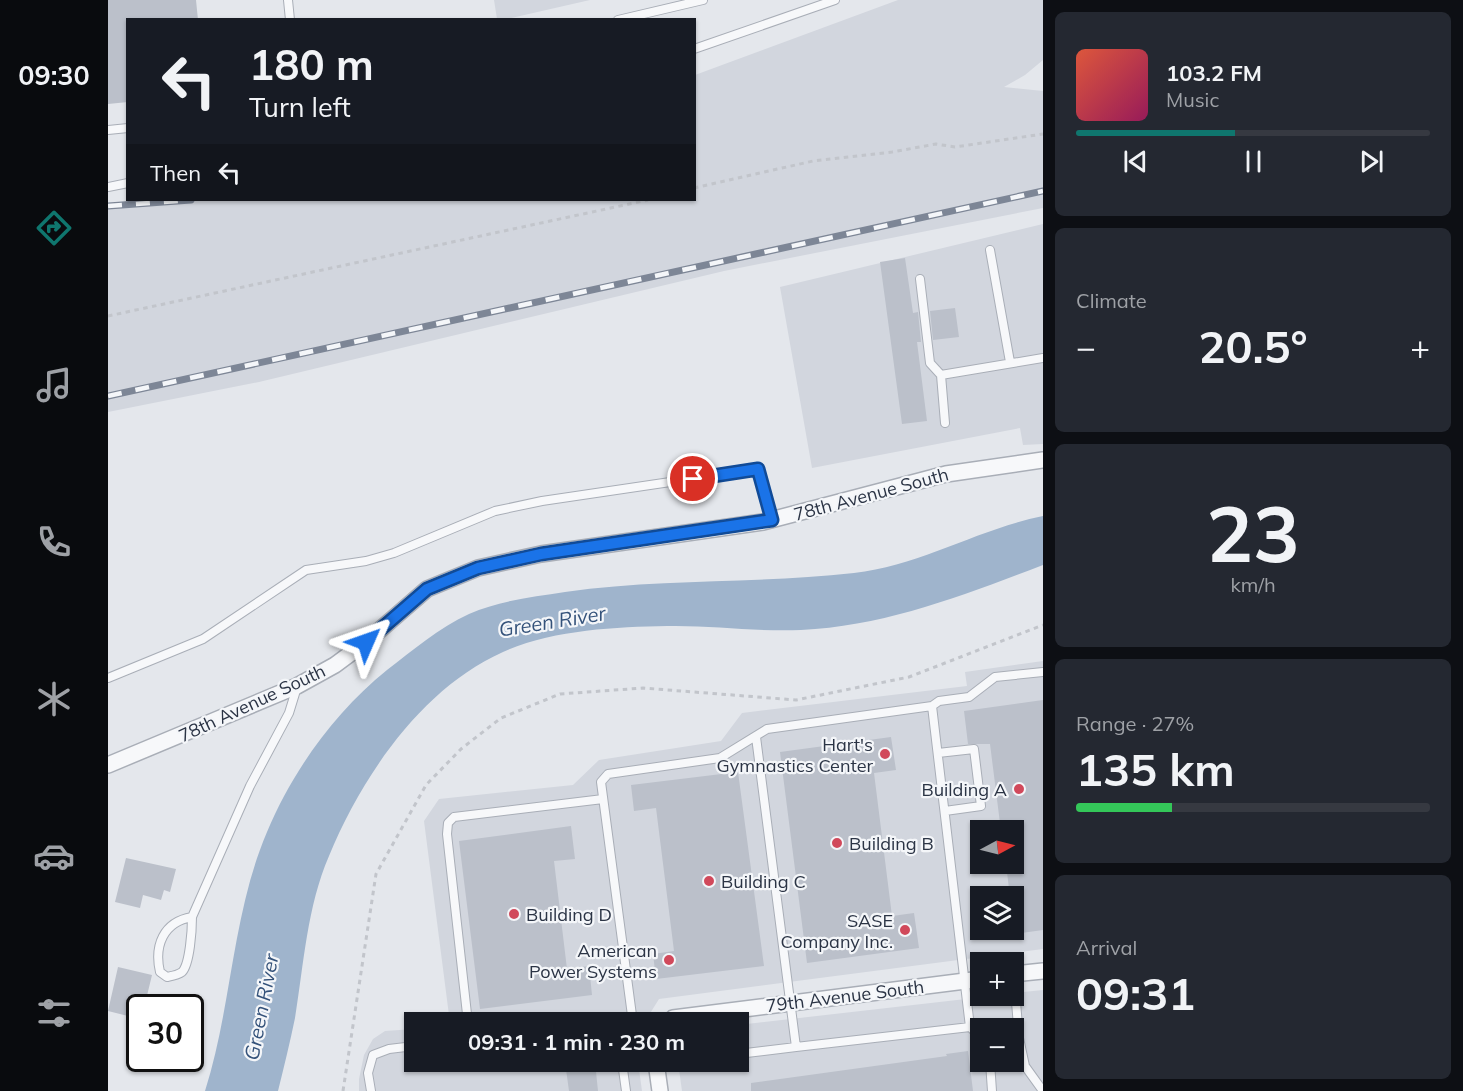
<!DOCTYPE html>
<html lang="en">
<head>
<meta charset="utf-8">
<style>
  body { margin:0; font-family:Mulish,sans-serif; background:#242831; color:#f1f3f6; height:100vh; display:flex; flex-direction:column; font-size:22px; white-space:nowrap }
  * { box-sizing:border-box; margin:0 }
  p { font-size:20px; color:#9ea1a6 }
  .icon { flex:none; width:33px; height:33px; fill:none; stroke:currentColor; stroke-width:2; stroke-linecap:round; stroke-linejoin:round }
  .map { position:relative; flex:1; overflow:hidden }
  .panel { display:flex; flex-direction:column; gap:12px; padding:12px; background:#0d0f14; width:420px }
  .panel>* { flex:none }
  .banner { position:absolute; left:18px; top:18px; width:570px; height:183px; border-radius:0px; box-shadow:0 2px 4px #0004; background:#171b24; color:#f1f3f6; overflow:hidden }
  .needle { width:39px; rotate:83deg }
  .controls { position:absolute; left:862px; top:820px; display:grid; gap:12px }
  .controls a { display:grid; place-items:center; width:54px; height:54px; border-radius:0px; background:#171b24; box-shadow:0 2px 4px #0004; font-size:30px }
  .speed { position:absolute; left:18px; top:994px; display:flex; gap:12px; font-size:30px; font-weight:700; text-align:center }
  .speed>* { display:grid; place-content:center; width:78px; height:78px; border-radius:50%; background:#171b24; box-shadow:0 2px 4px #0004; line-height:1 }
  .speed .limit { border:3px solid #111; border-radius:9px; background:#fff; color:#111 }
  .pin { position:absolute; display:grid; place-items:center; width:51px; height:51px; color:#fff; margin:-26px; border:3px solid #fff; border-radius:50%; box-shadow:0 2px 6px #0007 }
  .me { position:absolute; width:66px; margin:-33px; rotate:47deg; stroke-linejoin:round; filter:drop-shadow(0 0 4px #0008) }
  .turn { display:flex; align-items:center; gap:21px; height:126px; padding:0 24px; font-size:27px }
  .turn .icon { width:78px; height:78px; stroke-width:2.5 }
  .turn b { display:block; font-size:42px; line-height:51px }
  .then { display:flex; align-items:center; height:57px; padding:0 24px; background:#0003; gap:12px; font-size:22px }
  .big { font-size:45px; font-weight:700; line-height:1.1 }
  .panel .widget { flex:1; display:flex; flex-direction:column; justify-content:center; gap:9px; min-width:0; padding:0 21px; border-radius:9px; background:#242831 }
  .panel .dial { align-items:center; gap:0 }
  .dial b { font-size:78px; line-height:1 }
  .song { display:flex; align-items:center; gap:18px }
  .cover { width:72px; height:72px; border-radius:9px; background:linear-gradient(135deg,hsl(10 70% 55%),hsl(330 70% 35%)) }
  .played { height:6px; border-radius:3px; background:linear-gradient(90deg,#0f766e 45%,#363941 45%) }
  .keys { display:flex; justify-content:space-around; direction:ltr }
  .heat { display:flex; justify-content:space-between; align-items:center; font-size:33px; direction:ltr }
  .charge { height:9px; border-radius:4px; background:linear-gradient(90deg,#34c759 27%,#363941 0) }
  .trip { position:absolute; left:296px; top:1012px; width:345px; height:60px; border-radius:0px; background:#171b24; box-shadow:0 2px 4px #0004; font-weight:700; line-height:60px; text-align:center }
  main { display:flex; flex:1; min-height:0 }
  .dock { display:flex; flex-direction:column; width:108px; justify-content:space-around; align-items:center; background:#090b0e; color:#9ea1a6 }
  .dock .icon { width:42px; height:42px }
  .dock .selected { color:#0f766e }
  .dock b { font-size:27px; color:#f1f3f6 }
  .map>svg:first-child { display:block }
  .built { fill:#d2d6de; fill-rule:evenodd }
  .water { fill:#9fb4cc }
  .building { fill:#bbc0ca }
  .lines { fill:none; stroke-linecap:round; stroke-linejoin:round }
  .lane-casing { stroke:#a9aeb7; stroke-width:10 }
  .street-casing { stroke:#a9aeb7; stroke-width:18 }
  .path { stroke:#c2c5cb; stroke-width:3; stroke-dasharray:4.5 4.5; stroke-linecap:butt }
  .lane { stroke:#f7f8fa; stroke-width:8 }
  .street { stroke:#f7f8fa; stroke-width:15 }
  .rail-casing { stroke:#7d8696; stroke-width:7 }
  .rail { stroke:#f4f6f9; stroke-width:4.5; stroke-dasharray:14; stroke-linecap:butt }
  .route-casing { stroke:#114b97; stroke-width:15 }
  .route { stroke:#1a73e8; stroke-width:10 }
  .poi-dot { fill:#d1495b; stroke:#f4f6f9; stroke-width:2 }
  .labels { text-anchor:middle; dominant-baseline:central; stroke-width:4.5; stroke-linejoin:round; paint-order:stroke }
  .street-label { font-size:18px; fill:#2b3445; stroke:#f4f6f9 }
  .poi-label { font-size:18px; fill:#2b3445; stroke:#f4f6f9; text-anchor:end }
  .water-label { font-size:20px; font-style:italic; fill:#34527a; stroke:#f4f6f9 }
</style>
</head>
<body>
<main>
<nav class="dock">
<b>09:30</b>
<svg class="icon selected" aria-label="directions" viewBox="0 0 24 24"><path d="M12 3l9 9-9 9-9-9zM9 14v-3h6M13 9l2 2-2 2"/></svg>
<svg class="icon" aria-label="music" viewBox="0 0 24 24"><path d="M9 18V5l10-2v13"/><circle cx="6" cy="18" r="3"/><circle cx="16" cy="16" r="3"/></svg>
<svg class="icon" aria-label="phone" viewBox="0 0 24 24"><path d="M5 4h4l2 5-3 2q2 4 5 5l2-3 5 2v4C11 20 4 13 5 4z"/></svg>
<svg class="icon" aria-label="climate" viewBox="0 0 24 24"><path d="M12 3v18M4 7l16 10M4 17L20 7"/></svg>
<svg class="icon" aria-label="car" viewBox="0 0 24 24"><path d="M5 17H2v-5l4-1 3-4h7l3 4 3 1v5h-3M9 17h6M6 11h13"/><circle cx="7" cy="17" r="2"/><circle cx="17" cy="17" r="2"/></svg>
<svg class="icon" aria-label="filters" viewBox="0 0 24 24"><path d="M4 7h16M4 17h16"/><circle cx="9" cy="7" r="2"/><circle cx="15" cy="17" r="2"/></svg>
</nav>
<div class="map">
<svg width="935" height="1091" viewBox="0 0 935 1091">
  <rect width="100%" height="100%" fill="#e4e7ec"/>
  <path class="built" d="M386 0H482L395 20 389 19Z
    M790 0H935V60L917 75 896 87 935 91V208L616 271 151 382 0 412V208L31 200H586L587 75Z
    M935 224V444L915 445 912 428 704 468 672 287Z
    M935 661V949L551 999 536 1023H342L316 821 331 799 465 785 491 760 613 741 634 713 859 686 857 672ZM873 831H906V864H873ZM873 897H906V930H873Z
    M935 990V1091H574L570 1062H630V1025L884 996H906V993ZM873 1029H906V1062H873Z
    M306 1029V1062H530L534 1091H251V1079L256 1055 265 1039 277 1031Z"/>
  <path class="water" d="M935 516V565C856 595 778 626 693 630 648 632 603 625 559 626 506 627 444 630 395 652 314 688 254 776 221 856 199 907 196 963 187 1018 182 1042 176 1067 170 1091H97C124 1006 124 914 159 832 185 770 227 712 279 670 305 650 331 628 361 614 390 601 424 597 457 592 553 578 650 584 746 573 813 565 870 529 935 516Z"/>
  <path class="building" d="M0 0H88L90 20H20V102L0 104Z
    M797 258 805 313 810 312 813 342H809L819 421 794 424 772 262Z
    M847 308 851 337 825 340 822 311Z
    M935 700V930L906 934V897H902L898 864H906V831H893L882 744H860L856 711Z
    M783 737 788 770 766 773 784 916 806 913 811 948 699 963 672 752Z
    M630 772 656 966 548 979 545 954 566 951 548 808 526 811 523 785Z
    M463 826 467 859 446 861 459 969 481 966 484 995 372 1009 351 841Z
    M18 858 68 869 62 892 56 890 53 900 35 895 32 908 7 902Z
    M10 967 44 975 36 1008H32V1019L0 1011Z
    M860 1051 865 1091H643V1083L839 1056 838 1054Z
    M457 1062H487L490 1091H461Z"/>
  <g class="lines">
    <defs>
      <path id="lane" d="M180 0 182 20
        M510 20 595 0
        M586 49 727 0
        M0 130 20 128
        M0 187 20 183
        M882 250 902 362
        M812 279 822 363 833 375 837 423
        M833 375 935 358
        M0 678 95 639 198 570 258 561 286 553 387 511 434 501 650 469 664 520
        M824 706 862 1027 873 1038
        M648 737 688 1047 862 1027
        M830 753 866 749 873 806 837 811
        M84 917C55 922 46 946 52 972L59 977C64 976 70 975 74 972 82 964 84 929 84 917L142 786 181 713 189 687
        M906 978 911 1038 917 1066 935 1091
        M360 1023 339 834 340 823 346 817 495 799
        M522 1023 564 1019
        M525 1023 493 782 500 774 612 758 659 729 824 706 831 701 861 697 887 677 935 672
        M630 1054 688 1047
        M514 1062 518 1091
        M882 1062 884 1091
        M263 1091 260 1073 265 1055 281 1049 306 1046"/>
      <path id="street" d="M0 765 189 686 227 665 258 642 319 589 370 568 433 554 655 522 838 474 935 460
        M906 974 935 971
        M561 1023 565 1018 873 979
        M548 1062 552 1091"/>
    </defs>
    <use href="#lane" class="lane-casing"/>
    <use href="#street" class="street-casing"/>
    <path class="path" d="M586 188 705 161 784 152 828 144 847 147 935 134
      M0 316 540 200
      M235 1091 268 874 318 785 353 749 393 718 452 694 535 688 688 700 801 677 935 625"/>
    <use href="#lane" class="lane"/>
    <use href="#street" class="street"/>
    <defs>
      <path id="rail" d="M0 206 83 200
        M0 396 935 191"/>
    </defs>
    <use href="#rail" class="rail-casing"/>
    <use href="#rail" class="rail"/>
  </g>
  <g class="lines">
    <defs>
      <path id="route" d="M258 642 319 589 370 568 433 554 664 520 650 469 585 479"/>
    </defs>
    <use href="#route" class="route-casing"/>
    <use href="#route" class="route"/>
  </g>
  <g class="poi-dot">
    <circle cx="777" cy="754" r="6"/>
    <circle cx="911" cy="789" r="6"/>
    <circle cx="729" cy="843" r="6"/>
    <circle cx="601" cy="881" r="6"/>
    <circle cx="406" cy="914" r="6"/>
    <circle cx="797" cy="930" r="6"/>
    <circle cx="561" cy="960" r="6"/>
  </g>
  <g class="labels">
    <g class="street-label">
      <text transform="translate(763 494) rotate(-15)">78th Avenue South</text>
      <text transform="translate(144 703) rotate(-25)">78th Avenue South</text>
      <text transform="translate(737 996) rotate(-7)">79th Avenue South</text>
    </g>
    <g class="poi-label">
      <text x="765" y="744">Hart's<tspan x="765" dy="21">Gymnastics Center</tspan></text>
      <text x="899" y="789">Building A</text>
      <text x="741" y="843" text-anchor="start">Building B</text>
      <text x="613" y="881" text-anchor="start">Building C</text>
      <text x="418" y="914" text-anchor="start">Building D</text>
      <text x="785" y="920">SASE<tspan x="785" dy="21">Company Inc.</tspan></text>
      <text x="549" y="950">American<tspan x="549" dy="21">Power Systems</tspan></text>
    </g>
    <g class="water-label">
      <text transform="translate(444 621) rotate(-9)">Green River</text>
      <text transform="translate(153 1007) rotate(-79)">Green River</text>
    </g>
  </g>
</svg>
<div class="controls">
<a><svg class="needle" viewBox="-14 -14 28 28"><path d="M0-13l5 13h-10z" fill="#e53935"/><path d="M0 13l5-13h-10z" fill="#9ea1a6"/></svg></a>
<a><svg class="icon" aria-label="layers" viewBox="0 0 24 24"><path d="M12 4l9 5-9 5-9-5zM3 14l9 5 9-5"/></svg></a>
<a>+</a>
<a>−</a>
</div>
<div class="speed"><div class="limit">30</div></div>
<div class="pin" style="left:585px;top:479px;background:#d93025"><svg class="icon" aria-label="arrive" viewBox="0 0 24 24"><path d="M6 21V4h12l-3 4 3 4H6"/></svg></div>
<svg class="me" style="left:258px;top:642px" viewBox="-20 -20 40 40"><path d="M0-17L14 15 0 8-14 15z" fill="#1a73e8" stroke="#fff" stroke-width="4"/></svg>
<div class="trip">09:31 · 1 min · 230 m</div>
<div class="banner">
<div class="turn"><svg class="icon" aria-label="left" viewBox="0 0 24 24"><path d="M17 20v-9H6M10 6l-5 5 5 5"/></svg><div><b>180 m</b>Turn left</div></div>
<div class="then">Then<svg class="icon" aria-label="left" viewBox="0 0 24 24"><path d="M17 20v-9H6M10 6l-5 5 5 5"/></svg></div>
</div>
</div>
<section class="panel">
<div class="widget">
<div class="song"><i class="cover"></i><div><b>103.2 FM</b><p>Music</p></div></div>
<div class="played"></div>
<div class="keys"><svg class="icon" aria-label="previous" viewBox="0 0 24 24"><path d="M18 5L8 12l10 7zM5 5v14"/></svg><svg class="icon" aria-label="pause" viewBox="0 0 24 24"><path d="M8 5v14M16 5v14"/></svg><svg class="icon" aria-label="next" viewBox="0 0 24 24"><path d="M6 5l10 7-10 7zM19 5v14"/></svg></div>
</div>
<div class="widget"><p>Climate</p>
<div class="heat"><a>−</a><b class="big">20.5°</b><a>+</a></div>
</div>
<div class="widget dial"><b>23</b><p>km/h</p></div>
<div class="widget"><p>Range · 27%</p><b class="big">135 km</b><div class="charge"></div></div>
<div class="widget"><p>Arrival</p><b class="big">09:31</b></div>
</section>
</main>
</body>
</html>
